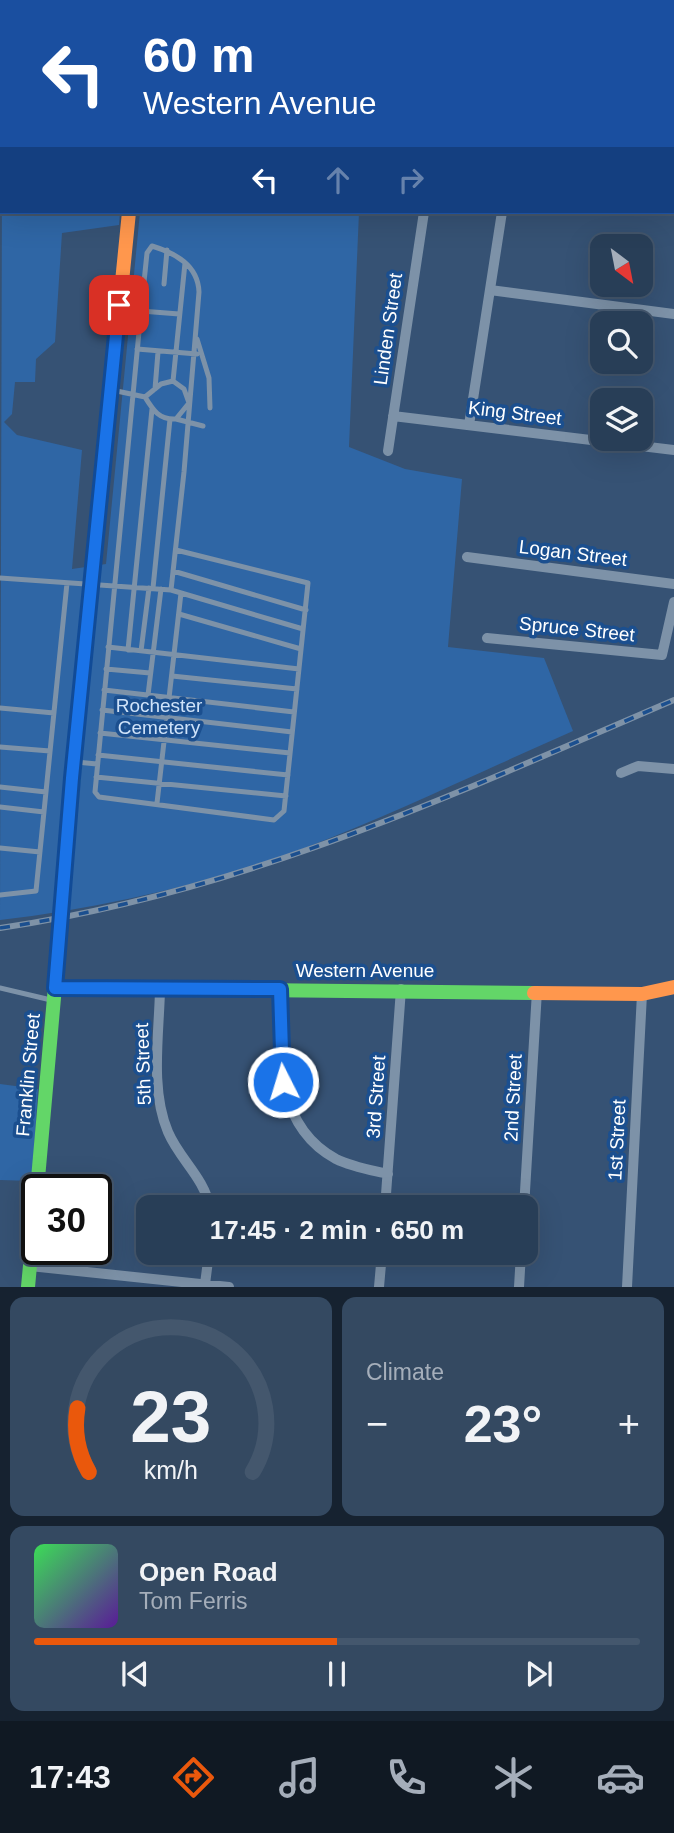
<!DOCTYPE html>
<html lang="en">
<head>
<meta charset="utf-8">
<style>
  body { margin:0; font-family:Arial,sans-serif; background:#344961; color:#f1f3f6; height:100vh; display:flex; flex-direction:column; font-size:26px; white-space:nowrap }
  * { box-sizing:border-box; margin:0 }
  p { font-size:23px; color:#a5aeba }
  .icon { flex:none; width:38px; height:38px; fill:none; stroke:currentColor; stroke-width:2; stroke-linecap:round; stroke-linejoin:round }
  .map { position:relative; height:1287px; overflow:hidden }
  .sheet { display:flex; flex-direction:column; gap:10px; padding:10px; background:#162230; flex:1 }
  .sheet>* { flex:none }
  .banner { position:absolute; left:0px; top:0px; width:676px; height:214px; box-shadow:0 7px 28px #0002,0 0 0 2px #44576d; background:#1a4fa0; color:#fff; overflow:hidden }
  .needle { width:46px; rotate:148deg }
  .controls { position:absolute; left:590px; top:234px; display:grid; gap:14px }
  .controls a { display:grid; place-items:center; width:63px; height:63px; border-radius:14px; background:#283e57; box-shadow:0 7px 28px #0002,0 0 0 2px #44576d; font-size:35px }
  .speed { position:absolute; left:21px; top:1174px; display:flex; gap:14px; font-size:35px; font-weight:700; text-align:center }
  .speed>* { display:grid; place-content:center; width:91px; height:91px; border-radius:50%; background:#283e57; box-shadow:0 7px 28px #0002,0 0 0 2px #44576d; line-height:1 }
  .speed .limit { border:4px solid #111; border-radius:10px; background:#fff; color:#111 }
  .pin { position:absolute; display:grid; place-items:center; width:60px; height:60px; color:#fff; margin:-30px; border-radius:14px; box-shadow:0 4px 10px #0006 }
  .me { position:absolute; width:77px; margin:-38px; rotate:355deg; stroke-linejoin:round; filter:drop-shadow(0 0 5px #0008) }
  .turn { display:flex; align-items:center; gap:24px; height:147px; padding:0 28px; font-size:32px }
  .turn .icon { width:91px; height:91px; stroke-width:2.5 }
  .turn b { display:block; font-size:49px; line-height:60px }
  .lanes { display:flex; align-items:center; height:66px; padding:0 28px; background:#0003; justify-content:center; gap:35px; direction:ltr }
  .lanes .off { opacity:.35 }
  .big { font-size:52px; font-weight:800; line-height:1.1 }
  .sheet .widget { flex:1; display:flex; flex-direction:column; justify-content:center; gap:10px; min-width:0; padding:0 24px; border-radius:14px; background:#344961 }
  .sheet .dial { align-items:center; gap:0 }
  .dial svg { height:182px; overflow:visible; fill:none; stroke:#44576d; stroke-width:7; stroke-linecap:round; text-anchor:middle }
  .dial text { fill:#f1f3f6; stroke:none }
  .song { display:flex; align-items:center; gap:21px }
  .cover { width:84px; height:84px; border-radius:10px; background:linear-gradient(135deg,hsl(130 70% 55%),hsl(270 70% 35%)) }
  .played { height:7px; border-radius:4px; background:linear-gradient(90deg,#ea580c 50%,#44576d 50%) }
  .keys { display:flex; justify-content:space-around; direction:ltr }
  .heat { display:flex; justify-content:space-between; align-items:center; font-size:38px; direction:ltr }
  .sheet .tiles { flex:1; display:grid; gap:10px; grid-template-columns:1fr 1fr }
  .widget:last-child { grid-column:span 2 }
  .trip { position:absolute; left:136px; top:1195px; width:402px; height:70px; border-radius:14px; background:#283e57; box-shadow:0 7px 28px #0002,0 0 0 2px #44576d; font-weight:800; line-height:70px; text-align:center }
  .dock { display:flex; height:112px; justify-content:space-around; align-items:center; background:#101923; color:#a5aeba }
  .dock .icon { width:49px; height:49px }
  .dock .on { color:#ea580c }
  .dock b { font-size:32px; color:#f1f3f6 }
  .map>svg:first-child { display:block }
  .green { fill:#2f66a5 }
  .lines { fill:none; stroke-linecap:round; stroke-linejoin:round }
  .lane { stroke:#7d92a8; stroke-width:5 }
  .street { stroke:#7d92a8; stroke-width:10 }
  .fast { stroke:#63d668; stroke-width:14 }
  .slow { stroke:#ff974d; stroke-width:14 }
  .rail-casing { stroke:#7e92a7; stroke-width:6 }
  .rail { stroke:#1b4f8f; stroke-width:3.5; stroke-dasharray:10; stroke-linecap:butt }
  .route-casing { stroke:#114b97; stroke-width:18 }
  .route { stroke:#1a73e8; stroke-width:12 }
  .labels { text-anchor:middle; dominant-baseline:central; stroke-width:7; stroke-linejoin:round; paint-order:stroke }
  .street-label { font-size:19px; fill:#fff; stroke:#1b4f8f }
  .park-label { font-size:19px; fill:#cfe3fa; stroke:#1b4f8f }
</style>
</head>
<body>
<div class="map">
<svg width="674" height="1287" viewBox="0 0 674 1287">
  <rect width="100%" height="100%" fill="#365274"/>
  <path class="green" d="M2 178V212H120L119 225 62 233 55 342 36 359 35 382H15L12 414 4 422 17 435 82 450 72 569 106 564 140 212H359L349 447 405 469 462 479 448 647 544 658 573 731C484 770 396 813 305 848 208 884 102 908 0 920Z
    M0 1084 38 1089 32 1181 0 1180Z"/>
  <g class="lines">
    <path class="lane" d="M166 2 167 0
      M645 2V0
      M654 2 655 0
      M661 2 662 0
      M669 2V0
      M0 113 2 132
      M164 284 167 250
      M141 311 179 314
      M197 339 209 378 210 408
      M137 349 197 354
      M173 381 184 389 189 403 176 419C159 420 153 410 145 397L161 384Z
      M173 381 185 263
      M155 389 158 352
      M112 390 145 397
      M176 419 203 426
      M173 571 306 610
      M0 578 171 590 303 629
      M153 588 170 419
      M171 590 184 472 199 292C198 265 175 253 152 246L147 253 141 311 95 792 99 797 274 820 284 811 308 583 176 550
      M179 614 301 649
      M108 647 299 669
      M128 650 152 409
      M141 651 149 588
      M106 669 150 673
      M172 676 297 689
      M104 690 294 712
      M148 695 161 589
      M0 708 54 713
      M102 710 292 732
      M100 733 290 753
      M0 747 50 751
      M98 755 288 775
      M76 762 97 764
      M96 777 286 796
      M0 787 46 792
      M157 803 181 593
      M0 807 44 812
      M0 848 40 852
      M0 895 36 891 67 583
      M0 988 51 1000"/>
    <path class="street" d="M457 2V0
      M490 290 674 314
      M393 416 674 450
      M469 425 502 212
      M388 451 424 212
      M467 557 674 584
      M487 638 662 655 674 602
      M621 773 638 766 674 769
      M280 989C279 1050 273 1125 336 1159 352 1167 371 1170 388 1174
      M160 990C159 1035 150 1090 168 1132 180 1160 204 1177 210 1208
      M385 1208 401 989
      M524 1208 537 991
      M30 1266 229 1287
      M205 1284 209 1253
      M379 1287 382 1253
      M519 1287 521 1253
      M627 1287 642 994"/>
    <path class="fast" d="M130 2 132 0
      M56 988 534 993
      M37 1190 83 670
      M28 1287 37 1190"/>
    <path class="slow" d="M0 72 2 71
      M83 670 129 212
      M534 993 642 994 674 987"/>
    <defs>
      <path id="rail" d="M0 928C244 892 450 796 674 700"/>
    </defs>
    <use href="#rail" class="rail-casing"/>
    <use href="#rail" class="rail"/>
  </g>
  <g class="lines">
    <defs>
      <path id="route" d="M119 305 72 778 55 988 280 989 283 1082"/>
    </defs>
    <use href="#route" class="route-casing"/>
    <use href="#route" class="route"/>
  </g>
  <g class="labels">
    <g class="street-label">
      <text transform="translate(388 329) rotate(-82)">Linden Street</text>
      <text transform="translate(515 413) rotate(7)">King Street</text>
      <text transform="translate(573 553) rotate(7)">Logan Street</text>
      <text transform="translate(577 629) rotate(6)">Spruce Street</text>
      <text x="365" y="970">Western Avenue</text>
      <text transform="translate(143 1064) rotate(-92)">5th Street</text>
      <text transform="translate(28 1075) rotate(-85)">Franklin Street</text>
      <text transform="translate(376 1097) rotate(-86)">3rd Street</text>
      <text transform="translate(513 1098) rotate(-87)">2nd Street</text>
      <text transform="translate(617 1140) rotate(-87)">1st Street</text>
    </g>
    <g class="park-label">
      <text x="159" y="705">Rochester<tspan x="159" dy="22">Cemetery</tspan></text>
    </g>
  </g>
</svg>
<div class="controls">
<a><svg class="needle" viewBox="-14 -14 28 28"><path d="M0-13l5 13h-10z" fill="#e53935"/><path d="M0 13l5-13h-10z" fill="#a5aeba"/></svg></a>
<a><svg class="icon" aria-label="search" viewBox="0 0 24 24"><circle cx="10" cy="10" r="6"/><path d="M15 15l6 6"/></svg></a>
<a><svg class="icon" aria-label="layers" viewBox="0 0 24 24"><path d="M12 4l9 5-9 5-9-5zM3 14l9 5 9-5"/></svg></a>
</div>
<div class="speed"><div class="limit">30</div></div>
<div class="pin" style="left:119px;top:305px;background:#d93025"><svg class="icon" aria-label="arrive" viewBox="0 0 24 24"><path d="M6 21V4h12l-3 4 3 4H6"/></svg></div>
<svg class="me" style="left:283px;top:1082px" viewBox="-20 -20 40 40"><circle r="17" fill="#1a73e8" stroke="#fff" stroke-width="3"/><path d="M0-11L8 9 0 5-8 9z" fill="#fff"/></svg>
<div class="trip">17:45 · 2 min · 650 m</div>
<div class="banner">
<div class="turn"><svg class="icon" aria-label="left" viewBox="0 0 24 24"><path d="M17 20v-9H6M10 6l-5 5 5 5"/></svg><div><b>60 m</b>Western Avenue</div></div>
<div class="lanes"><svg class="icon" aria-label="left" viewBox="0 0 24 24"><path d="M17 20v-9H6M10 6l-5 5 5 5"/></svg><svg class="icon off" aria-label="ahead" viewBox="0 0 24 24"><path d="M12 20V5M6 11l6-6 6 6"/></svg><svg class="icon off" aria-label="right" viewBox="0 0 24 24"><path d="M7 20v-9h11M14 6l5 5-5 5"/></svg></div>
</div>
</div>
<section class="sheet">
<div class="tiles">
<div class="widget dial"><svg viewBox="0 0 100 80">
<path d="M14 69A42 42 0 1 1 86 69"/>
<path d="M14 69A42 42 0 0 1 9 41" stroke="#ea580c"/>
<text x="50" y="56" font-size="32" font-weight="700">23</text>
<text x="50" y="72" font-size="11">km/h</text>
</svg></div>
<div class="widget"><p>Climate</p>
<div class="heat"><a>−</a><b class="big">23°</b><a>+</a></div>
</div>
<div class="widget">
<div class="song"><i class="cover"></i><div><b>Open Road</b><p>Tom Ferris</p></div></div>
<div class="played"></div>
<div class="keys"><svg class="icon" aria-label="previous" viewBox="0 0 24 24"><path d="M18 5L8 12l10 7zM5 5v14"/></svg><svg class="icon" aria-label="pause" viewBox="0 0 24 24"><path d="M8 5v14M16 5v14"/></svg><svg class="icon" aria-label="next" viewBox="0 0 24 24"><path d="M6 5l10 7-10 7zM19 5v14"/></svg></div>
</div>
</div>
</section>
<nav class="dock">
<b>17:43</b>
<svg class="icon on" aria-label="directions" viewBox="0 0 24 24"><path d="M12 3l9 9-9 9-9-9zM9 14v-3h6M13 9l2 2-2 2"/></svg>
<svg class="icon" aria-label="music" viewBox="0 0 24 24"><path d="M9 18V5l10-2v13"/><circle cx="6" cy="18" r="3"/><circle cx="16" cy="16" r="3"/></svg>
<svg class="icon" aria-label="phone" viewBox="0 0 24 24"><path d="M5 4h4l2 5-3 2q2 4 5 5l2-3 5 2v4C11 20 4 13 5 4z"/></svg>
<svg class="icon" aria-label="climate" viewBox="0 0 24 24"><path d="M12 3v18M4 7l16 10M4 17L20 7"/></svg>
<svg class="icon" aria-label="car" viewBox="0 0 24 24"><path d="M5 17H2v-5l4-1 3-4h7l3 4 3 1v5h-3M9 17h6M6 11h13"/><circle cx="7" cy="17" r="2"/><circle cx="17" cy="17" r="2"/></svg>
</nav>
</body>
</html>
